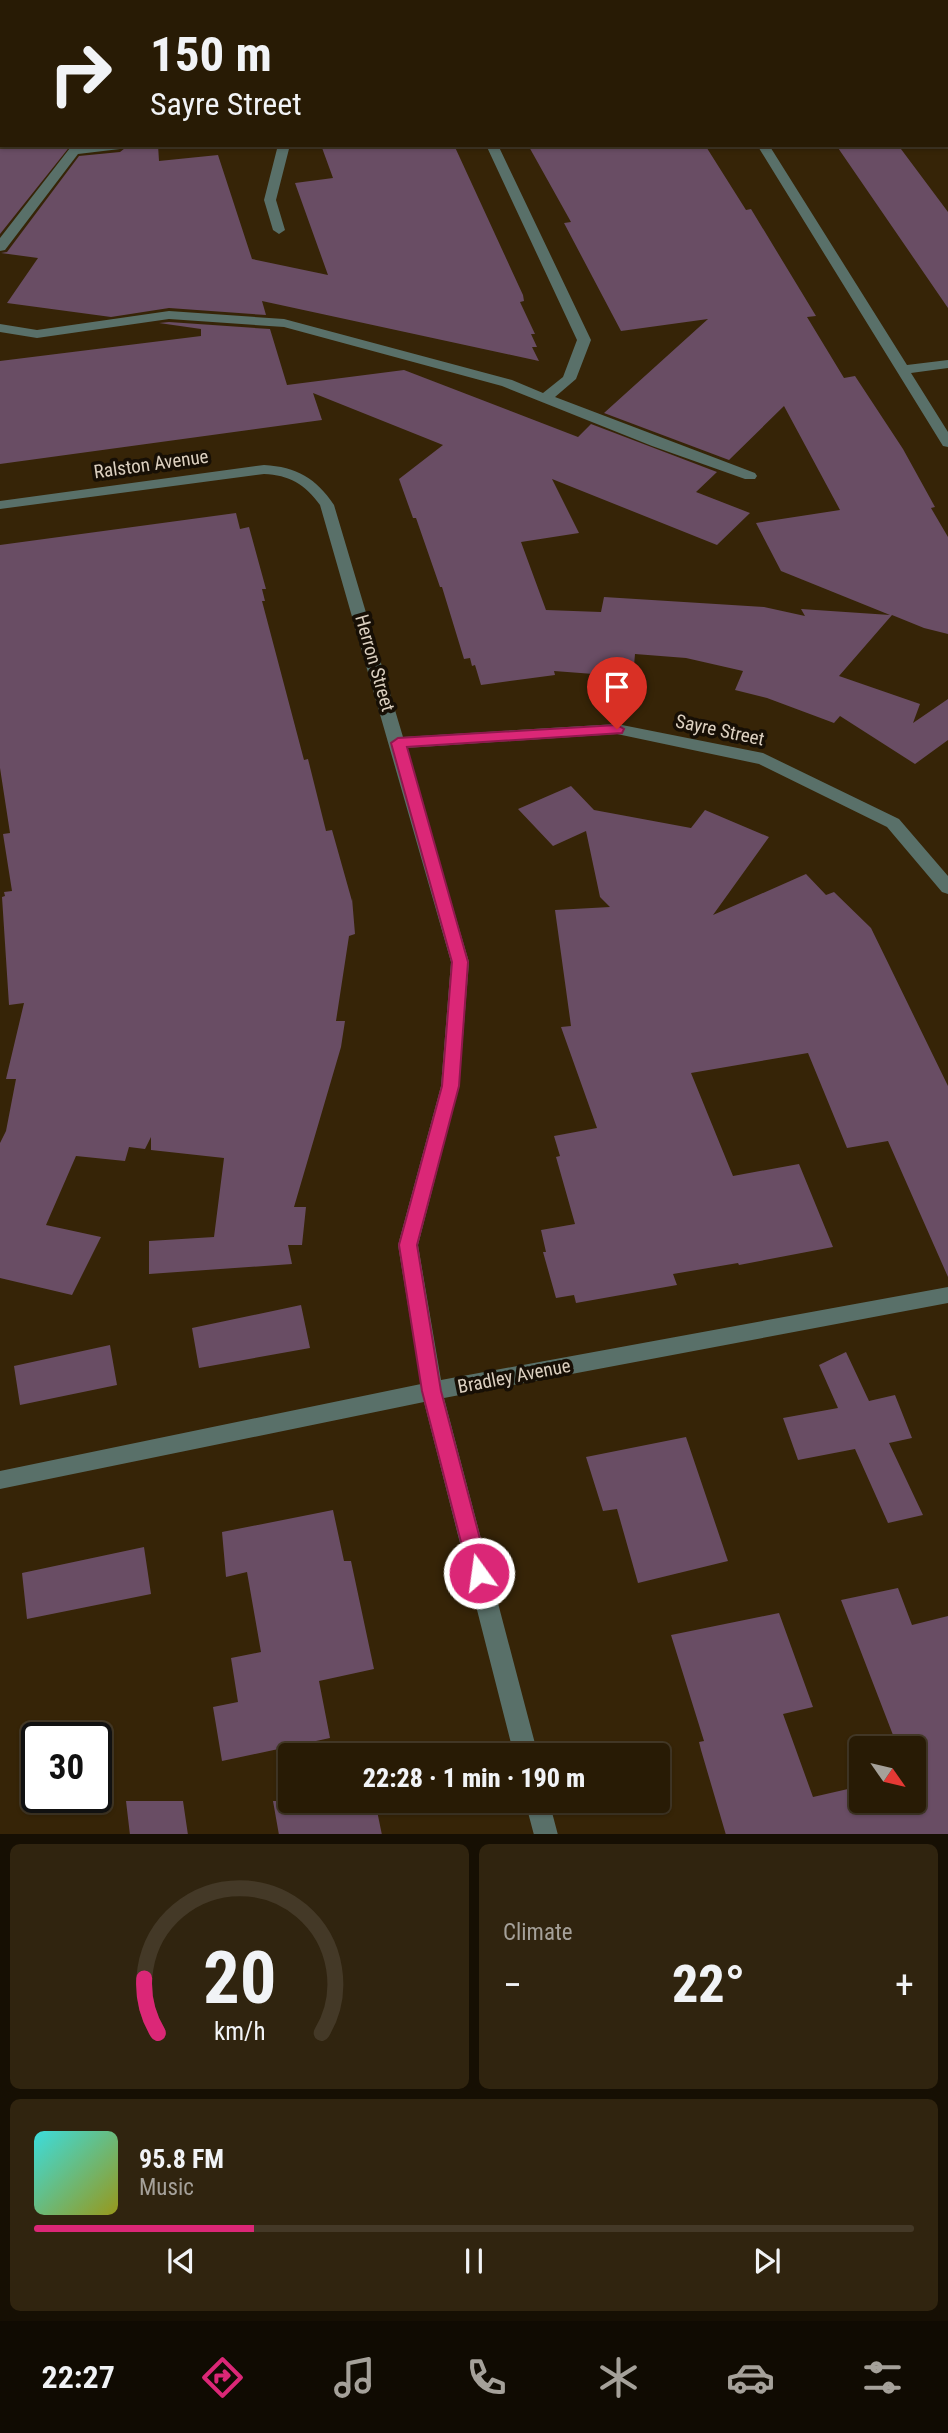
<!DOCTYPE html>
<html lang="en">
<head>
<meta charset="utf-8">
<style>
  body { margin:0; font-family:"Roboto Condensed",sans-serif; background:#30240f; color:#f1f3f6; height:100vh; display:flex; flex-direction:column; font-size:26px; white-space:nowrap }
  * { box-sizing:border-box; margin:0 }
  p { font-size:23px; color:#a5a19a }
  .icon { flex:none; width:38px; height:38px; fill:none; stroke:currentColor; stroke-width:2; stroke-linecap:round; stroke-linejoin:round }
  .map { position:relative; height:1834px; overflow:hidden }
  .sheet { display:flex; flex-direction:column; gap:10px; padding:10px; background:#160f03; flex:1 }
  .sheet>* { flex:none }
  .banner { position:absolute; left:0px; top:0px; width:948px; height:147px; box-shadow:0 2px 5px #0004,0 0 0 2px #443927; background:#281b05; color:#f1f3f6; overflow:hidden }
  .needle { width:46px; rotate:124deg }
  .fabs { position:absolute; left:849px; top:1736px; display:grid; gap:14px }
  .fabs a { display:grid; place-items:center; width:77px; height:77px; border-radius:7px; background:#281b05; box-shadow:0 2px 5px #0004,0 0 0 2px #443927; font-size:35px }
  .speed { position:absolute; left:21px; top:1722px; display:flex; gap:14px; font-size:35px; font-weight:700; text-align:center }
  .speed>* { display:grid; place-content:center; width:91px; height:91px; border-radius:50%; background:#281b05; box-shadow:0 2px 5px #0004,0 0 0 2px #443927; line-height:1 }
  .speed .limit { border:4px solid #111; border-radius:10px; background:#fff; color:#111 }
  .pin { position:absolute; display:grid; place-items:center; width:60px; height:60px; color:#fff; margin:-72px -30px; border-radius:50% 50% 50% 0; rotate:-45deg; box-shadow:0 0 7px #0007 }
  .pin .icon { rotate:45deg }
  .me { position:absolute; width:77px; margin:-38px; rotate:346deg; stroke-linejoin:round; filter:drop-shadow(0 0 5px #0008) }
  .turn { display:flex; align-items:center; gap:24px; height:147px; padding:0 35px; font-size:32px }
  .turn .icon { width:91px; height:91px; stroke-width:2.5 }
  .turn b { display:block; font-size:49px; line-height:60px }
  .big { font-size:52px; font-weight:800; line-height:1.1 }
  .sheet .widget { flex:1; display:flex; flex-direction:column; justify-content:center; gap:10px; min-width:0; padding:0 24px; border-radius:10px; background:#30240f }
  .sheet .dial { align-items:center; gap:0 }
  .dial svg { height:182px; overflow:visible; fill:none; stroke:#443927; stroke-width:7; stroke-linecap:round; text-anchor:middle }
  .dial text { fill:#f1f3f6; stroke:none }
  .song { display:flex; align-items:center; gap:21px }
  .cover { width:84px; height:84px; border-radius:10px; background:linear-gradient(135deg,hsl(180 70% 55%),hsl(60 70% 35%)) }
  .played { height:7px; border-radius:4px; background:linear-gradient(90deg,#db2777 25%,#443927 25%) }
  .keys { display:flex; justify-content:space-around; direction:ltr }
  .heat { display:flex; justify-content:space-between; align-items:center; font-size:38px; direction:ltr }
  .sheet .tiles { flex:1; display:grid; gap:10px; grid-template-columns:1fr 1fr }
  .widget:last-child { grid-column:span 2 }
  .trip { position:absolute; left:278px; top:1743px; width:392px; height:70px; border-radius:7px; background:#281b05; box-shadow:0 2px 5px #0004,0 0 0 2px #443927; font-weight:800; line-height:70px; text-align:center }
  .menu { display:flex; height:112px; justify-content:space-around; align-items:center; background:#100b02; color:#a5a19a }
  .menu .icon { width:49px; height:49px }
  .menu .active { color:#db2777 }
  .menu b { font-size:32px; color:#f1f3f6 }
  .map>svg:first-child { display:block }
  .building { fill:#694d64 }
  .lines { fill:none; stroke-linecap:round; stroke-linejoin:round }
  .minor { fill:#597069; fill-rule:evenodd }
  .route { fill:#db2777; stroke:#8e194d; stroke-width:2 }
  .labels { text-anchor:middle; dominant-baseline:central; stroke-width:7; stroke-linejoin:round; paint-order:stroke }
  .street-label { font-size:19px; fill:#dcd0c0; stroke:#170f05 }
</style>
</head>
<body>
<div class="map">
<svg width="948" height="1835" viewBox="0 0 948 1835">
  <rect width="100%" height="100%" fill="#362407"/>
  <path class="building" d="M0 145H71L0 234Z
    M129 145H158L159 161 218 155 252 259 328 275 295 183 333 178 321 145H454L523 295 524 301 520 302 535 334H531L537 347H532L539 361 262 301 266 315 169 308 111 317 7 303 38 258 1 253 7 252 79 156 120 152Z
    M528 145H705L746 210 751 209 816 316 807 317 844 378 855 376 903 449 935 507 931 508 948 537V634L924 628 892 615 839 676 920 704 913 723 948 699V740L915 764 840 716 834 723 767 698 735 690 743 671 686 658 635 654 633 677 554 671 555 675 481 685 475 665 472 666 470 658 464 659 442 587H440L416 518H413L399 479 443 445 313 393 322 420 0 464V361L201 336V329L159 323 169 322 270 329 287 385 404 370 578 437 591 424 717 472 696 492 750 513 717 545 552 479 579 533 521 542 546 610 601 612 604 597 764 607 805 616 801 609 890 615 781 571 756 523 840 510 784 406 729 460 604 413 708 319 621 331 564 223 571 222Z
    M836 145H898L948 212V308Z
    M236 513 240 529 249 527 266 589H262L265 601H262L304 760 308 759 326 831 332 830 352 901V898L355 934 349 936 336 1021H345L341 1047 294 1207H306L302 1245H288L292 1264 149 1274V1241L214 1237 224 1158 151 1150V1137L145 1149 129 1147 125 1161 76 1156 46 1225 101 1237 72 1295 0 1278V1143L6 1131 16 1079H6L24 1003 9 1005 2 897 5 896 4 892 12 891 3 834 10 833 0 768V545Z
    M571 786 594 810 691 828 705 810 769 837 713 915 806 874 826 895 834 892 871 928 948 1086V1277L888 1141 847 1148 808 1053 691 1073 733 1176 799 1164 833 1247 739 1265 738 1263 673 1274 677 1285 576 1303 574 1295 556 1298 543 1252H546L541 1230 575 1224 556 1157 560 1156 554 1136 597 1128 561 1027 571 1026 555 910 610 907 600 897 586 831 553 846 518 809Z
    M301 1305 310 1348 199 1368 192 1328Z
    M110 1345 117 1385 20 1405 14 1366Z
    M846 1352 869 1401 895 1395 912 1438 889 1443 923 1515 888 1523 855 1449 798 1460 783 1418 838 1408 819 1365Z
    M686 1437 728 1561 638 1583 617 1509 603 1511 586 1457Z
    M333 1510 344 1561H351L374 1669 319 1681 330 1738 222 1761 213 1707 238 1702 231 1658 261 1652 247 1572 226 1577 222 1532Z
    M144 1547 151 1594 27 1619 22 1573Z
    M898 1588 912 1625 948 1616V1835H726L701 1750 699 1742 704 1741 671 1635 779 1613 813 1707 783 1714 813 1797 861 1786V1801H914V1748H898L841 1600Z
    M126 1801H183L188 1835H130Z
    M273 1801H375L382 1835H279Z"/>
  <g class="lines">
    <path class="minor" d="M34 0H53L54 2H36Z
      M404 0H419L403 2Z
      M667 0H679V2H668Z
      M0 80H2V86H0Z
      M90 145H126L120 149 78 154 5 250 0 251V238L70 148Z
      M278 145H290L276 200 285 230 279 234 273 230 264 200Z
      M486 145H498L591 340 576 379 555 397 755 473 757 476 755 479H745L652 446 502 386 284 327 169 319 37 338 0 332V324L37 330 169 311 284 319 512 380 543 393 563 377 577 340Z
      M757 145H769L907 365 948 360V368L911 373 948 432V447L943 446Z
      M264 465C297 467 316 478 334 505L403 737 617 724 763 753 899 819 948 876V894L942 892 887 827 759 764 617 734 406 748 469 962 459 1086 418 1245 441 1380 948 1287V1303L444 1398 538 1755H514L424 1402 0 1489V1471L421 1384 398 1245 441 1086 451 962 320 505C305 484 289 475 264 474L0 509V501Z
      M525 1801H549L558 1835H534Z"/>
  </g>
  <path class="route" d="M617 725 624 729 622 733 407 747 468 962 459 1086 417 1245 441 1391 489 1573 486 1580 479 1582 472 1580 469 1573 422 1391 399 1245 442 1086 452 962 391 743 398 738Z"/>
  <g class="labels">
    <g class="street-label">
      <text transform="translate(151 464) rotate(-8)">Ralston Avenue</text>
      <text transform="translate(375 663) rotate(74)">Herron Street</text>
      <text transform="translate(720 730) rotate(12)">Sayre Street</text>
      <text transform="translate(514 1376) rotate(-11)">Bradley Avenue</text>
    </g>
  </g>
</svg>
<div class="fabs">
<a><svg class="needle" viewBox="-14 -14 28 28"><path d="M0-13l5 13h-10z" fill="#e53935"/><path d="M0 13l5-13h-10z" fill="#a5a19a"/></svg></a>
</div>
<div class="speed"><div class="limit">30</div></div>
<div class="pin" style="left:617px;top:729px;background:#d93025"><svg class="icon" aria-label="arrive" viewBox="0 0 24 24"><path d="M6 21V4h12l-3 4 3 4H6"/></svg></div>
<svg class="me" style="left:479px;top:1573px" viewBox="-20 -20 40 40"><circle r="17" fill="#db2777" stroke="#fff" stroke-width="3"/><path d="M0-11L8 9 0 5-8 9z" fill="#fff"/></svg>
<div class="trip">22:28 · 1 min · 190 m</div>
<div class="banner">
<div class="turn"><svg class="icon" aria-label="right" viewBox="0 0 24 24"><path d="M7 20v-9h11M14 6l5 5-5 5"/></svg><div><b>150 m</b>Sayre Street</div></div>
</div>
</div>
<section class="sheet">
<div class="tiles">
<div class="widget dial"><svg viewBox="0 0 100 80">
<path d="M14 69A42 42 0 1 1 86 69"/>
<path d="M14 69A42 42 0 0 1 8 45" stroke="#db2777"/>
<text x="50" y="56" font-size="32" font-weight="700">20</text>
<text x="50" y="72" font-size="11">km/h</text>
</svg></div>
<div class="widget"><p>Climate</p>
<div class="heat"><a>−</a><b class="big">22°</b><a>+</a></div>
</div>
<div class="widget">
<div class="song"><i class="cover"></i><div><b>95.8 FM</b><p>Music</p></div></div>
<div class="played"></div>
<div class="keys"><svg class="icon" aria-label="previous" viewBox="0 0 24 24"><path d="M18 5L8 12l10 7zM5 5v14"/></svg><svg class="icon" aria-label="pause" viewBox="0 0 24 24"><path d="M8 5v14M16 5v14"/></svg><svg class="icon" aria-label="next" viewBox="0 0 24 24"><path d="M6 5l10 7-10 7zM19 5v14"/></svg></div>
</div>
</div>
</section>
<nav class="menu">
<b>22:27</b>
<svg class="icon active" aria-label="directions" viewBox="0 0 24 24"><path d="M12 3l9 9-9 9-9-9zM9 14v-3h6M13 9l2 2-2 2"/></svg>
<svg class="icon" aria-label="music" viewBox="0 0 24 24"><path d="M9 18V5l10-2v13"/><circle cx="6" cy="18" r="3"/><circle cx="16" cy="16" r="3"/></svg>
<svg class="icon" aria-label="phone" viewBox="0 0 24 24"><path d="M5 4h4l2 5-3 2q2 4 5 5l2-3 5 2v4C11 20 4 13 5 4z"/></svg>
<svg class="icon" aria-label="climate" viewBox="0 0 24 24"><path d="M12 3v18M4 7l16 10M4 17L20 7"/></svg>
<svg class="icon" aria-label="car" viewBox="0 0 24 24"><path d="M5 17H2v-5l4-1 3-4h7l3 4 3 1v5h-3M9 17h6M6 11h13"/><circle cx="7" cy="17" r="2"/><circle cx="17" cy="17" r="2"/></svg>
<svg class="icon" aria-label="filters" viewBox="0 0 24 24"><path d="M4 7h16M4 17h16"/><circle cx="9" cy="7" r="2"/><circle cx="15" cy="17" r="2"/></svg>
</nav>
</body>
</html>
